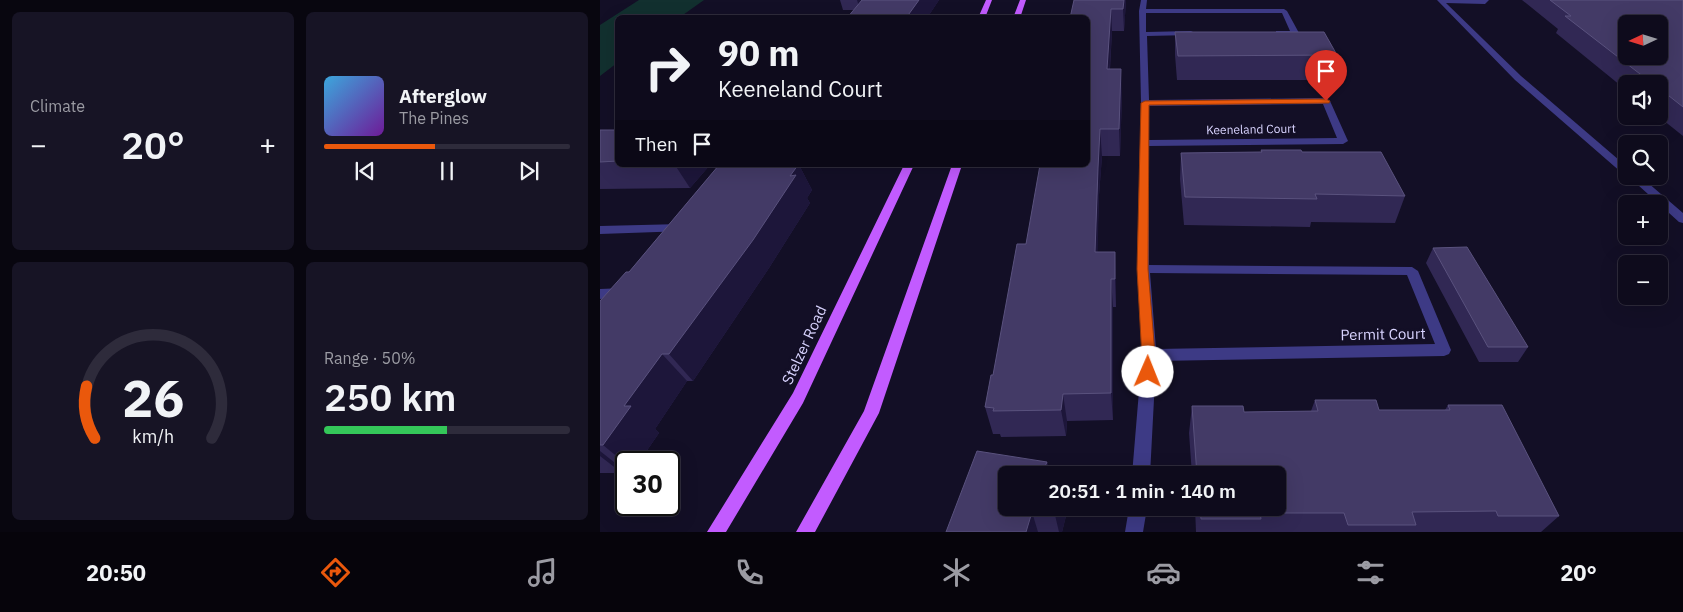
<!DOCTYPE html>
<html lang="en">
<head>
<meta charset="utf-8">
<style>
  body { margin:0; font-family:"IBM Plex Sans",sans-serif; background:#171425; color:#f1f3f6; height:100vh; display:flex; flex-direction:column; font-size:19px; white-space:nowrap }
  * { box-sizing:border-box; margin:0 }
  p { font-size:16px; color:#9b9ba3 }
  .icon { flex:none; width:28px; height:28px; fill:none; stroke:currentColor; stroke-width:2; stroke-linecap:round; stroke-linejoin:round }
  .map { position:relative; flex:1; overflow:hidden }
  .panel { display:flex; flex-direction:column; gap:12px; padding:12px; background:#08060f; width:600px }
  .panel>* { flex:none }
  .guide { position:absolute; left:15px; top:15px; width:475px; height:152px; border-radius:8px; box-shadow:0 5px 20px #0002,0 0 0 1px #2e2b3b; background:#0e0b1c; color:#f1f3f6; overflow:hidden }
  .needle { width:32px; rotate:266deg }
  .fabs { position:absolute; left:1018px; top:15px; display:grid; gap:10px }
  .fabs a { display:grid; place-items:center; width:50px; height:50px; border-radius:8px; background:#0e0b1c; box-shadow:0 5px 20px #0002,0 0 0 1px #2e2b3b; font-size:25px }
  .speed { position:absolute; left:15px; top:451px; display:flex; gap:10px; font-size:25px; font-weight:700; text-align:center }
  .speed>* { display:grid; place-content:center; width:65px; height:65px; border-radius:50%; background:#0e0b1c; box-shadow:0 5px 20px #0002,0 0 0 1px #2e2b3b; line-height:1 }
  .speed .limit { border:2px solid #111; border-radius:8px; background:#fff; color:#111 }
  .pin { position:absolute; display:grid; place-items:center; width:42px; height:42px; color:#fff; margin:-51px -21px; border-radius:50% 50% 50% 0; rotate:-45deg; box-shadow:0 0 5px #0007 }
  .pin .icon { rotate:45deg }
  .me { position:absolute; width:55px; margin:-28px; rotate:1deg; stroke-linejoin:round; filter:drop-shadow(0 0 4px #0008) }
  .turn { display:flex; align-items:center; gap:18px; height:105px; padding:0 20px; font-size:22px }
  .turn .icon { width:65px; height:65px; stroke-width:2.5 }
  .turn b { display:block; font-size:35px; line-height:42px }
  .then { display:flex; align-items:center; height:48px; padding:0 20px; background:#0003; gap:10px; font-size:19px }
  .big { font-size:38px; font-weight:600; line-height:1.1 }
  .panel .tile { flex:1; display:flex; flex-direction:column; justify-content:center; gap:8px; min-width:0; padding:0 18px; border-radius:8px; background:#171425 }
  .panel .dial { align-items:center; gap:0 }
  .dial svg { height:130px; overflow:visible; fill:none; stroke:#2e2b3b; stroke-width:7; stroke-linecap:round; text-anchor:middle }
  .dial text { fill:#f1f3f6; stroke:none }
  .song { display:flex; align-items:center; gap:15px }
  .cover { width:60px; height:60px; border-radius:8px; background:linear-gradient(135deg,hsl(200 70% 55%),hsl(280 70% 35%)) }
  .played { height:5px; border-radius:2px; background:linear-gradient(90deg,#ea580c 45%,#2e2b3b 45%) }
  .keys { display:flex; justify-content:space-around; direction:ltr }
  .heat { display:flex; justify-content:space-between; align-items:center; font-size:28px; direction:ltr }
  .charge { height:8px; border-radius:4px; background:linear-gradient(90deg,#34c759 50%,#2e2b3b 0) }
  .panel .tiles { flex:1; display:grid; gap:12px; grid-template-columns:repeat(2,1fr) }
  .trip { position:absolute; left:398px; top:466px; width:288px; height:50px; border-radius:8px; background:#0e0b1c; box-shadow:0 5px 20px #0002,0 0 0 1px #2e2b3b; font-weight:600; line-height:50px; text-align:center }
  .menu { display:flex; height:80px; justify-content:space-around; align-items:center; background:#06040b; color:#9b9ba3 }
  .menu .icon { width:35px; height:35px }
  .menu .active { color:#ea580c }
  .menu b { font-size:22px; color:#f1f3f6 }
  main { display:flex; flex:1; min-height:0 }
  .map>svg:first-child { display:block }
  .green { fill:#12302f }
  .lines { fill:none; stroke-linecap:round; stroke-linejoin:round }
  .lane { fill:#3d3a85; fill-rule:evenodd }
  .street { fill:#3d3a85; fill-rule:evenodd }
  .primary { fill:#c25bff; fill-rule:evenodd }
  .wall { fill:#312854 }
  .shaded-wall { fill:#1d163a }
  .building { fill:#433a66; stroke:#5a527e; fill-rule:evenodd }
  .route { fill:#ea580c; stroke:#983908 }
  .labels { text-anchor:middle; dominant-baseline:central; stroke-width:5; stroke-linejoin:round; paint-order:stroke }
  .far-street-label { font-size:12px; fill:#d9d4ff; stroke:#130f26 }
  .street-label { font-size:15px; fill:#d9d4ff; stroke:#130f26 }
</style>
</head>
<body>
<main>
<section class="panel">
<div class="tiles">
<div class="tile"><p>Climate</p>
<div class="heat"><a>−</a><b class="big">20°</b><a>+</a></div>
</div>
<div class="tile">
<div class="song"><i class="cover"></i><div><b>Afterglow</b><p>The Pines</p></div></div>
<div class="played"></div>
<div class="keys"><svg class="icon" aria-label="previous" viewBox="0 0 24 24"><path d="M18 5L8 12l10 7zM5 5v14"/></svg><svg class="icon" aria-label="pause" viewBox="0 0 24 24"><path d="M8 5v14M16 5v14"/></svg><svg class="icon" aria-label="next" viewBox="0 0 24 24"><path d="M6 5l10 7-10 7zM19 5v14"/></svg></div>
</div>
<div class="tile dial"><svg viewBox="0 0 100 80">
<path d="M14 69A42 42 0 1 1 86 69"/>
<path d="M14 69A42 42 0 0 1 9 37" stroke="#ea580c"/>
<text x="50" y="56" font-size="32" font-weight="700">26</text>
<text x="50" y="72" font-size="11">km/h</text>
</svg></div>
<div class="tile"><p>Range · 50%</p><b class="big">250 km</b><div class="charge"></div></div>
</div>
</section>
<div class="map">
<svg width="1083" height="532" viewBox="0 0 1083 532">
  <rect width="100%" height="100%" fill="#130f26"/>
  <path class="green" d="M39 0H104L80 17 18 18 17 63 0 76V25Z"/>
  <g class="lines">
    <path class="lane" d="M837 0H889L885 4 846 3 921 76 1026 166V174L1022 173 915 80Z
      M1028 176H1040L1083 213V223L1079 222Z"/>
    <path class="street" d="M541 0H547L546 9H684L687 11 699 33 695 35H676V31H690L682 13H546V32L591 31 595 33 591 35 547 36 549 100 726 98 730 101 748 141 743 144 549 146V265L812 267 818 271 851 350 849 354 844 356 556 361 550 475H532L542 355 537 269 541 103 539 11ZM723 104 737 138 549 140V106ZM550 273 807 275 835 344 556 349Z
      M82 224 86 225 88 228 86 231 0 234V226Z
      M24 288 29 290 31 293 29 296 0 299V289Z
      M529 508H547L543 532H525Z"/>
    <path class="primary" d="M386 0H392L385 18H378Z
      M420 0H426L420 18H413Z
      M304 165H314L203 403 126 532H107L193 393Z
      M352 165H362L279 413 215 532H196L264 411Z"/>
  </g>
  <path class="wall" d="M240 0H339L327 18 253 10H243Z
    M526 0 524 31H512L510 69 522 94 520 156H502L499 195 497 252 516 280V307H513V420L467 421 466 436 401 437 400 434H393L385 407 426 244 488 18Z
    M922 0H1083V136L1058 116 1059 84H1026V90L956 33 958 29Z
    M575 32 737 55 731 80H577L575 55Z
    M0 130H18V165H110L90 188 0 189Z
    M661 150 702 152 805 196 795 223 711 222 710 227 584 225 580 179 581 153 661 152Z
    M119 165H199L212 190 207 198 210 203 169 268 93 381H87L55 429 59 433 39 462H26V470H24L22 473H0V301L29 272Z
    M833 248 928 347 918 362H879L826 263Z
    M715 400 779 410H845L848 405 959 516 941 532H596L595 508H676V475H592L589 433 592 406 644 412 711 411Z
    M447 462 449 470 406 508H468L462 532H346Z"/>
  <path class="shaded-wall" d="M257 0H269L260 10Z
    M319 0H339L327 18H306Z
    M524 0H526L524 31 523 9Z
    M511 9 512 31 508 94 507 69Z
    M521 69 522 94 520 156 519 129Z
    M500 129 502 156 499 195 497 280 495 252 498 168Z
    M75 165H110L90 188Z
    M198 165H199L212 190 207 198 210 203 169 268 93 381 69 354Z
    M515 252 516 280V307L515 279Z
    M511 279 513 307V420L511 393Z
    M62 354 87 381 55 429 59 433 39 462H26V464L3 445 24 406Z
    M463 394 467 421 466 436 461 410Z
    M0 451 24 470 22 473 0 456Z
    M447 462 450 475 444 469Z
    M457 508H468L462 532H459L455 515Z
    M432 512 438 532H426Z"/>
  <path class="building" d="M262 0H319L306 18H247Z
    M474 0H524L523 9H511L507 69H521L519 129H500L498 168 495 252H515V279H511V393L463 394 461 410 393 411 394 408 385 407 391 375H393L417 244H426L440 165H488V18H470Z
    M950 0H1083V107L1059 88V84H1053L965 16H971ZM1026 24H1059V56H1026Z
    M575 32H724L737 55 578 56Z
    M0 130H18V161L0 162Z
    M661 150H701L702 152H781L805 196 715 194 717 199 585 197 581 153 662 152Z
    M119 165H198L190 176 196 175 153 240 69 354H62L24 406H31L3 445H0V301L26 272H29Z
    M867 247 928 347H888L833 248Z
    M715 400H776L779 410H850L848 405H902L959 516H898L896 511 812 512 816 525H748L744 513H660L661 519H601L600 508H676V475H597L592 406H643L644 412 718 411Z
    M377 451 447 462 444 469 466 473V475H406V508H457L455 515 432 512 426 532H346Z"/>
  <path class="route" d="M726 99 730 101 729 103 549 105 548 269 555 354 553 376H543L537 269 541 103 545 101Z"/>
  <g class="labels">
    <g class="far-street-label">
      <text transform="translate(651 129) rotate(-1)">Keeneland Court</text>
    </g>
    <g class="street-label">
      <text transform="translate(783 334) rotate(-1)">Permit Court</text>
      <text transform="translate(204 345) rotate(-65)">Stelzer Road</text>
    </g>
  </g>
</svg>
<div class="fabs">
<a><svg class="needle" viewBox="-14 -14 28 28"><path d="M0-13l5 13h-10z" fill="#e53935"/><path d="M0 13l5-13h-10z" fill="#9b9ba3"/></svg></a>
<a><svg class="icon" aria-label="sound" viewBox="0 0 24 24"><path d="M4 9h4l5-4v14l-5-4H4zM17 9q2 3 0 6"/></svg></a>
<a><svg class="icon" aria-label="search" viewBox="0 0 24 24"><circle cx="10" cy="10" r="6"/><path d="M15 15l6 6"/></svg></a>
<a>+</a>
<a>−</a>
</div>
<div class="speed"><div class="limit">30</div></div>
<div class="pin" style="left:726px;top:101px;background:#d93025"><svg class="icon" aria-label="arrive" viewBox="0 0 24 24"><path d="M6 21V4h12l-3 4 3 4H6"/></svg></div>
<svg class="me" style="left:548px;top:372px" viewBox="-20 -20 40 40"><circle r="19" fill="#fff"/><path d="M0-13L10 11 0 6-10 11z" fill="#ea580c"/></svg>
<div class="trip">20:51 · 1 min · 140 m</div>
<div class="guide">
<div class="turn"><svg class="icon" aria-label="right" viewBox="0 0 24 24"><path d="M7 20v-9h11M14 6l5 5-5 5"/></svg><div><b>90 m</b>Keeneland Court</div></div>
<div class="then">Then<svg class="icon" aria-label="arrive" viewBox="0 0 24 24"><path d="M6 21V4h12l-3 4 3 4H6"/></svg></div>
</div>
</div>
</main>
<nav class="menu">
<b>20:50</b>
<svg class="icon active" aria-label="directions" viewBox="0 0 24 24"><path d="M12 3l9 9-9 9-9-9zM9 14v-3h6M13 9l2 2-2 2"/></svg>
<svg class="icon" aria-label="music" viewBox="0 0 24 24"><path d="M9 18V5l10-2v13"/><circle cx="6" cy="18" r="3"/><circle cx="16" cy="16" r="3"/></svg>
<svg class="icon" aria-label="phone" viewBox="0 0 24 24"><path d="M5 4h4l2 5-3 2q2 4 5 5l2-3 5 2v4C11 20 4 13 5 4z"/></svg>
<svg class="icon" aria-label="climate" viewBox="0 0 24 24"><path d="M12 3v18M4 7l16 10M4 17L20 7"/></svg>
<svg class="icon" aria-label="car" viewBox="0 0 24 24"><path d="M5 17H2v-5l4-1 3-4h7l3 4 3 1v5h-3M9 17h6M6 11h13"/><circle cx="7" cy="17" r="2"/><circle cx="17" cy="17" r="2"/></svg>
<svg class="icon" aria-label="filters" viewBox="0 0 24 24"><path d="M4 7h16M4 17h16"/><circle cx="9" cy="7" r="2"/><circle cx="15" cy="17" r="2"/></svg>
<b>20°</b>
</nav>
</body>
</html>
